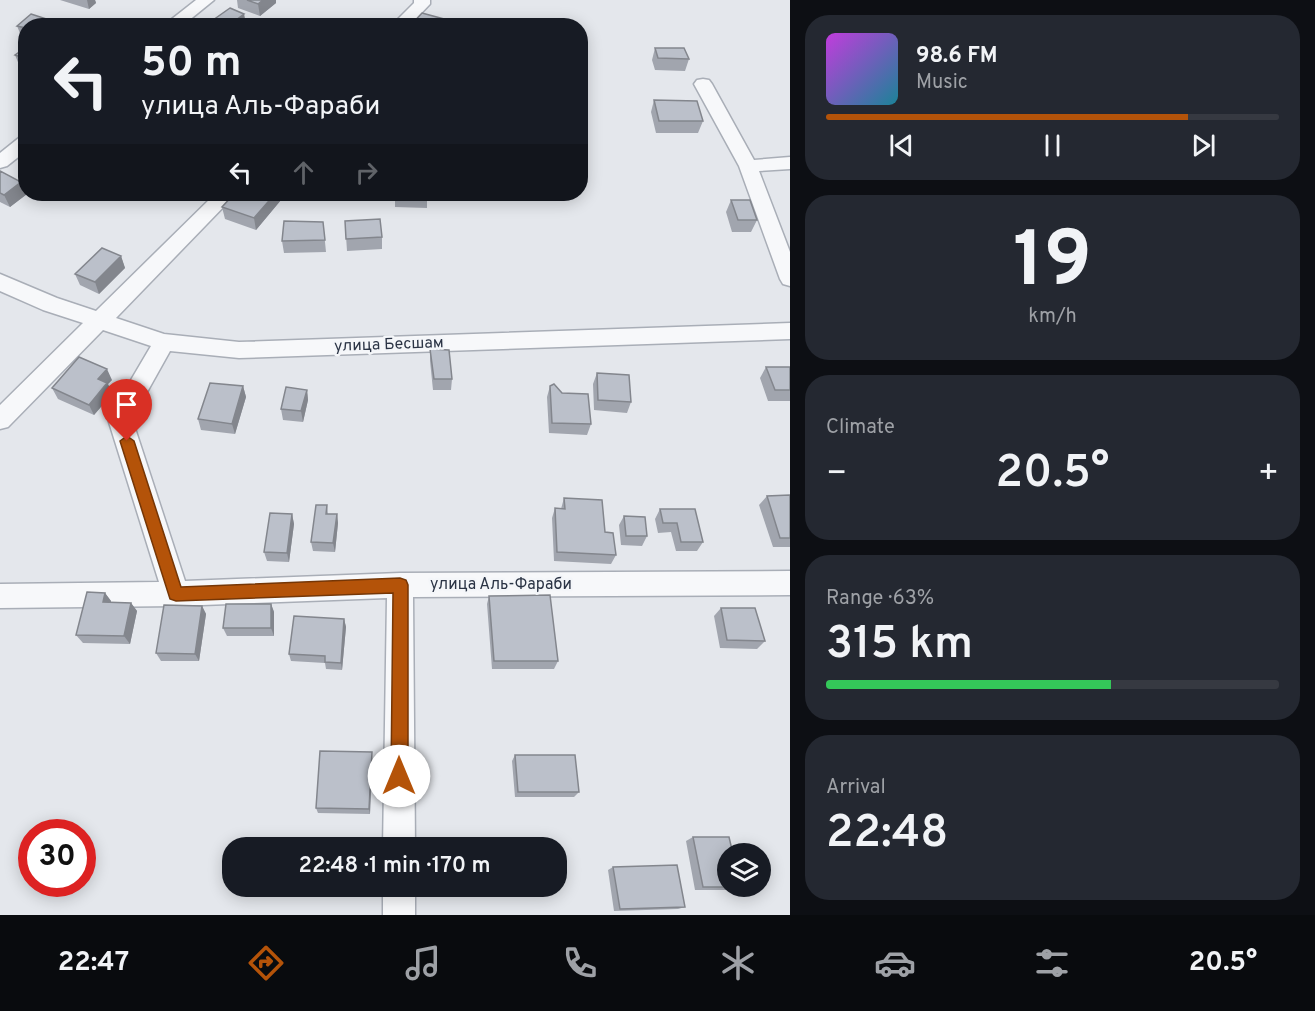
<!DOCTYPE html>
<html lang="en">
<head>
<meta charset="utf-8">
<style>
  body { margin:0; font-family:Overpass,sans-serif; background:#242831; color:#f1f3f6; height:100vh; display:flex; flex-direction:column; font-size:22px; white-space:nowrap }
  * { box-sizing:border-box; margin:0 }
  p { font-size:20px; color:#9ea1a6 }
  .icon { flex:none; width:33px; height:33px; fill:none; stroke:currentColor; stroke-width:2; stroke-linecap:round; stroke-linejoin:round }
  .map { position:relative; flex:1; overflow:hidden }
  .panel { display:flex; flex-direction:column; gap:15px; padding:15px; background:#0d0f14; width:525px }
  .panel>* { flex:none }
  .banner { position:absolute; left:18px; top:18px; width:570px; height:183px; border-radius:24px; box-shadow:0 3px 15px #0003; background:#171b24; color:#f1f3f6; overflow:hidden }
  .fabs { position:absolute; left:717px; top:843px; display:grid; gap:12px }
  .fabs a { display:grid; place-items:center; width:54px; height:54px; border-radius:50%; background:#171b24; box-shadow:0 3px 15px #0003; font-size:30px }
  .speed { position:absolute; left:18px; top:819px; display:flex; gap:12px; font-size:30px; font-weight:700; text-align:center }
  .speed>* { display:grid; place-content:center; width:78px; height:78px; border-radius:50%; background:#171b24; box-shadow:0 3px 15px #0003; line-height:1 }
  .speed .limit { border:9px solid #d22; background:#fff; color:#111 }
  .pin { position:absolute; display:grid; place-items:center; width:51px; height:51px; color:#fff; margin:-62px -26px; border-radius:50% 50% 50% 0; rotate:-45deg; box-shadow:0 0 6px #0007 }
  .pin .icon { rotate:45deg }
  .me { position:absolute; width:66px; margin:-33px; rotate:0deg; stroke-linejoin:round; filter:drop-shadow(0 0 4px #0008) }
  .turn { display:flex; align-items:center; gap:21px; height:126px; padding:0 24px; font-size:27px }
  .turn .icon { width:78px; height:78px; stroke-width:2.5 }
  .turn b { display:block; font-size:42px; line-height:51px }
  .lanes { display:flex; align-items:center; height:57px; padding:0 24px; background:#0003; justify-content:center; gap:30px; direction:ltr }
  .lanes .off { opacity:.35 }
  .big { font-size:45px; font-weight:600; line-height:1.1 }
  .panel .widget { flex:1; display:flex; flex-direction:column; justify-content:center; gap:9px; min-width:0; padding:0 21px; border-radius:24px; background:#242831 }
  .panel .dial { align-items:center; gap:0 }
  .dial b { font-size:78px; line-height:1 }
  .song { display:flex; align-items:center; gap:18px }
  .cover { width:72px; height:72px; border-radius:9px; background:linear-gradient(135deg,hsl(290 70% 55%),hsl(190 70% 35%)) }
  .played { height:6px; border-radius:3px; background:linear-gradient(90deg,#b45309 80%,#363941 80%) }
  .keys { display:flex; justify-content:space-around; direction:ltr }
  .heat { display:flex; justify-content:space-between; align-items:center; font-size:33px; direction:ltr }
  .charge { height:9px; border-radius:4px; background:linear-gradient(90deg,#34c759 63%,#363941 0) }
  .trip { position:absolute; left:222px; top:837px; width:345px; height:60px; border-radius:24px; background:#171b24; box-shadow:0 3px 15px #0003; font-weight:600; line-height:60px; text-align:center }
  .tab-bar { display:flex; height:96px; justify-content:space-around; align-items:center; background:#090b0e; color:#9ea1a6 }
  .tab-bar .icon { width:42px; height:42px }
  .tab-bar .selected { color:#b45309 }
  .tab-bar b { font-size:27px; color:#f1f3f6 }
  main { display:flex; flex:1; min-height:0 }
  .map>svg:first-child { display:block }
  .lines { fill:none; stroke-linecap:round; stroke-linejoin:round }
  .minor-casing { stroke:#a9aeb7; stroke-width:3 }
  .minor { fill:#f7f8fa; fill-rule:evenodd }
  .wall { fill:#a1a5ae }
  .shaded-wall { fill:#83868d }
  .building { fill:#bbc0ca; stroke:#83868d; stroke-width:1.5 }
  .route { fill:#b45309; stroke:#753606; stroke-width:1.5 }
  .labels { text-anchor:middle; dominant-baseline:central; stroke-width:5; stroke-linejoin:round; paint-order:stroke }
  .street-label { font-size:16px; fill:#2b3445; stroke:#f4f6f9 }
</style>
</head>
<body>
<main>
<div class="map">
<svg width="790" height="915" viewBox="0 0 790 915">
  <rect width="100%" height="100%" fill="#e4e7ec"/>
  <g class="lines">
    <defs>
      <path id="minor" d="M196 0H214L182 26H163Z
        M414 0H430V4L409 26H391L414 3Z
        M703 79 709 80 712 84 754 160 790 157V169L759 171 790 252V286L783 284 780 279 739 166 694 84 697 80Z
        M26 135V151L7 166 0 168V153L20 137Z
        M215 194H236L116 318 164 334 239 342 790 323V339L239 358 170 351 132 419 185 581 400 573 790 571V595L413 597 415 848H383L387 598 176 606 0 608V584L159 582 108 419 151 346 103 330 8 427 0 429V405L83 323 43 310 0 291V274L57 298 96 311Z
        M383 886H415V915H383Z"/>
    </defs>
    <use href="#minor" class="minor-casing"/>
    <use href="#minor" class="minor"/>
  </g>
  <path class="wall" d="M60 0H95L96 3 89 9Z
    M237 0H276V3L260 16 238 8Z
    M244 14 246 26H214L213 20Z
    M59 23 60 26H26V39L22 38 17 26Z
    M26 48V69L20 67 15 55Z
    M655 48 689 59 685 71 655 70 652 60Z
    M654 100 703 121 698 133H656L651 112Z
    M0 171 21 182 26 191V194H27L10 207 0 202Z
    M395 194 427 196V208L395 207Z
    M281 200 256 230 225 219 222 207Z
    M731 200 757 220 751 232H732L726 212Z
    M345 221 382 237V249L347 251Z
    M323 222 326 252 284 253 282 241Z
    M121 256 125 268 99 294 80 285 75 274Z
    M430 349 452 379 451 390H433L430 361Z
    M766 367H790V401H768L760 378Z
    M597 373 631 402 627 413 594 410 593 384Z
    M112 380 108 384 112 394 94 415 58 399 52 388Z
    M243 386 246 397 235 434 201 430 198 419Z
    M550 386 591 424 587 435 549 433 547 397Z
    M307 390 308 400 303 422 283 420 281 409Z
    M790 495V547H773L759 505 767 496Z
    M564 498 605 532 616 555 611 564 554 561 552 518 555 508 561 509Z
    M327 505 328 514H337L338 523 335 552 313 551 311 542Z
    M660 509 703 542 697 551H676L671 532 658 533 655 519Z
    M292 514 294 524 289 562 267 561 264 552Z
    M624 516 647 536 642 546 621 545 619 525Z
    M105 593 111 601V603H131L137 611 130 644 83 643 76 635Z
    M489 596 558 661 554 669H492L487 604Z
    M271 604 274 612V636H227L223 628Z
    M202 606 206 614 199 661H161L156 653Z
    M721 608 765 641 757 649 720 648 714 616Z
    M344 619 346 627 342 670 326 669 325 663 291 661 289 654Z
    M515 755 579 792 574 797H515L512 761Z
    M372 758 370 814 318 813 316 808Z
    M693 837 740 887 731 890H695L686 841Z
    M613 867 685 907 678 909 614 911 608 870Z"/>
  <path class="shaded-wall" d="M87 0H95L96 3 89 9Z
    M263 0H276V3L260 16 258 4Z
    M244 14 246 26H228Z
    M444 19V26H439Z
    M21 182 26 191V194H27L10 207 4 195Z
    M275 194H280L281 200 256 230 254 218Z
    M121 256 125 268 99 294 95 282Z
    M107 369 112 380 108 384 112 394 94 415 89 405 98 379Z
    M243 386 246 397 235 434 232 424Z
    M307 390 308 400 303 422 301 411Z
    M292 514 294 524 289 562 287 553Z
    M337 514 338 523 335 552 333 543Z
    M105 593 111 601 109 611 103 602Z
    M131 603 137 611 130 644 124 636Z
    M271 604 274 612V636L271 628Z
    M202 606 206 614 199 661 195 654Z
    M344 619 346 627 342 670 341 663Z
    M372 752V758L370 814 369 809Z"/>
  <path class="building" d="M247 0H263L258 4Z
    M230 8 244 14 228 26 213 20Z
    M422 13 444 19 439 26H410Z
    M31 14 59 23 56 26H26V28L17 26Z
    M25 48H26V59L15 55Z
    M655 48H684L689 59 658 58Z
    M654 100 697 101 703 121H659Z
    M0 171 21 182 4 195 0 193Z
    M234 194H275L254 218 222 207Z
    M395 194H426L427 196 395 195Z
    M731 200H750L757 220H738Z
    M380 219 382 237 346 239 345 221Z
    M284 221 323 222 325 240 282 241Z
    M102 248 121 256 95 282 75 274Z
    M430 349 449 350 452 379H434Z
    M79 357 107 369 98 379 107 383 89 405 52 388Z
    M766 367H790V390H775Z
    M597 373 629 375 631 402 598 400Z
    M210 383 243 386 232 424 198 419Z
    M554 384 562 393 588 394 591 424 552 423 550 386Z
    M286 387 307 390 301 411 281 409Z
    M790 495V538H780L767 496Z
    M564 498 602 500 605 532 613 533 616 555 557 552 555 508 565 509Z
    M316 505H327L326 514H337L333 543 311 542Z
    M660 509H695L703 542H681L677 523H663Z
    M270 513 292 514 287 553 264 552Z
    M624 516 645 517 647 536H626Z
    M87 592 105 593 103 602 131 603 124 636 76 635Z
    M550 595 558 661H494L489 596Z
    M226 604H271V628H223Z
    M164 605 202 606 195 654 156 653Z
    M721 608H755L765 641 727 640Z
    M294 616 344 619 341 663 325 662V656L289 654Z
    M320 751 372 752 369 809 316 808Z
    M515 755H575L579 792H518Z
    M693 837H729L733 854H728V886L740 887H703Z
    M677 865 685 907 620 909 613 867Z"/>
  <path class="route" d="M127 436 134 441 181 587 400 578 406 580 408 585V776L405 782 399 784 393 782 391 776 393 593 176 601 170 599 120 441Z"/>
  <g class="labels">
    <g class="street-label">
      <text transform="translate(389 345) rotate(-2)">улица Бесшам</text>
      <text x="501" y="585">улица Аль-Фараби</text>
    </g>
  </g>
</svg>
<div class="fabs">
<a><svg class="icon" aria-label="layers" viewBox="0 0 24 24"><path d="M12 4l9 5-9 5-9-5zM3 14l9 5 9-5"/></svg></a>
</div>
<div class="speed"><div class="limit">30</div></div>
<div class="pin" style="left:127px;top:441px;background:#d93025"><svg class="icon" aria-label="arrive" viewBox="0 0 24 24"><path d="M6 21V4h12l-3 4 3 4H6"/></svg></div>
<svg class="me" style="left:399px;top:776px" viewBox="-20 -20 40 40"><circle r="19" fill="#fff"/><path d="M0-13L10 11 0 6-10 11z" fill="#b45309"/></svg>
<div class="trip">22:48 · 1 min · 170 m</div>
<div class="banner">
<div class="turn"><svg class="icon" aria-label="left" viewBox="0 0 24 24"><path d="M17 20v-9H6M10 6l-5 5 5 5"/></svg><div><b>50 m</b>улица Аль-Фараби</div></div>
<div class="lanes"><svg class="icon" aria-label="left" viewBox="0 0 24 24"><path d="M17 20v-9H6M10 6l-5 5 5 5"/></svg><svg class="icon off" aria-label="ahead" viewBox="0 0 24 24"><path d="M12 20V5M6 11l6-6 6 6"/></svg><svg class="icon off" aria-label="right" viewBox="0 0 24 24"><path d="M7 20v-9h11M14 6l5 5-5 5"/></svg></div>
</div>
</div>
<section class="panel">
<div class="widget">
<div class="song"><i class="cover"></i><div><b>98.6 FM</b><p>Music</p></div></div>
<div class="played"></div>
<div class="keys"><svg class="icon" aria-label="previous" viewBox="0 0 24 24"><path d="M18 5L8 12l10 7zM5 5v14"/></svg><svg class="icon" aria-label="pause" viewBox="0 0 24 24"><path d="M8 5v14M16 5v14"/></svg><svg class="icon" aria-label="next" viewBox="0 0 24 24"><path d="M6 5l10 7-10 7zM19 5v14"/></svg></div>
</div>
<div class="widget dial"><b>19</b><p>km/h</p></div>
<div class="widget"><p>Climate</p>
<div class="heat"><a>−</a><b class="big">20.5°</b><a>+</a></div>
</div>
<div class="widget"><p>Range · 63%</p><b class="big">315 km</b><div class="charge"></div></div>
<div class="widget"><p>Arrival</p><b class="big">22:48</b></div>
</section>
</main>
<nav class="tab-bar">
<b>22:47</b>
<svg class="icon selected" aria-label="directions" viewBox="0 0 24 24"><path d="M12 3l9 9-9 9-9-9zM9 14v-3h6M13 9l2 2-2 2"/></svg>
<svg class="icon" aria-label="music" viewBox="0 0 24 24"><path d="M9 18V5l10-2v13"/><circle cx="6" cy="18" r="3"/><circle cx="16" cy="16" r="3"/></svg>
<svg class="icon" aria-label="phone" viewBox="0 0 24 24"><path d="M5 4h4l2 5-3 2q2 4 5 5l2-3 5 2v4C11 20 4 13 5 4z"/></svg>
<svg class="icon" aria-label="climate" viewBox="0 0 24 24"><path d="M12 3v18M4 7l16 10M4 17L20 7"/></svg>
<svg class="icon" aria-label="car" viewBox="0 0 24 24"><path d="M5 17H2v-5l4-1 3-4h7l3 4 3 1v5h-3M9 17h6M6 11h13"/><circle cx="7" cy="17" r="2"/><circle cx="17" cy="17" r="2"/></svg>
<svg class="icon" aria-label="filters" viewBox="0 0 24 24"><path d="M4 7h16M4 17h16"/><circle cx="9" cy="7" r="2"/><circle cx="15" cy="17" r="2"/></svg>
<b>20.5°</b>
</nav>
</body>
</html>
